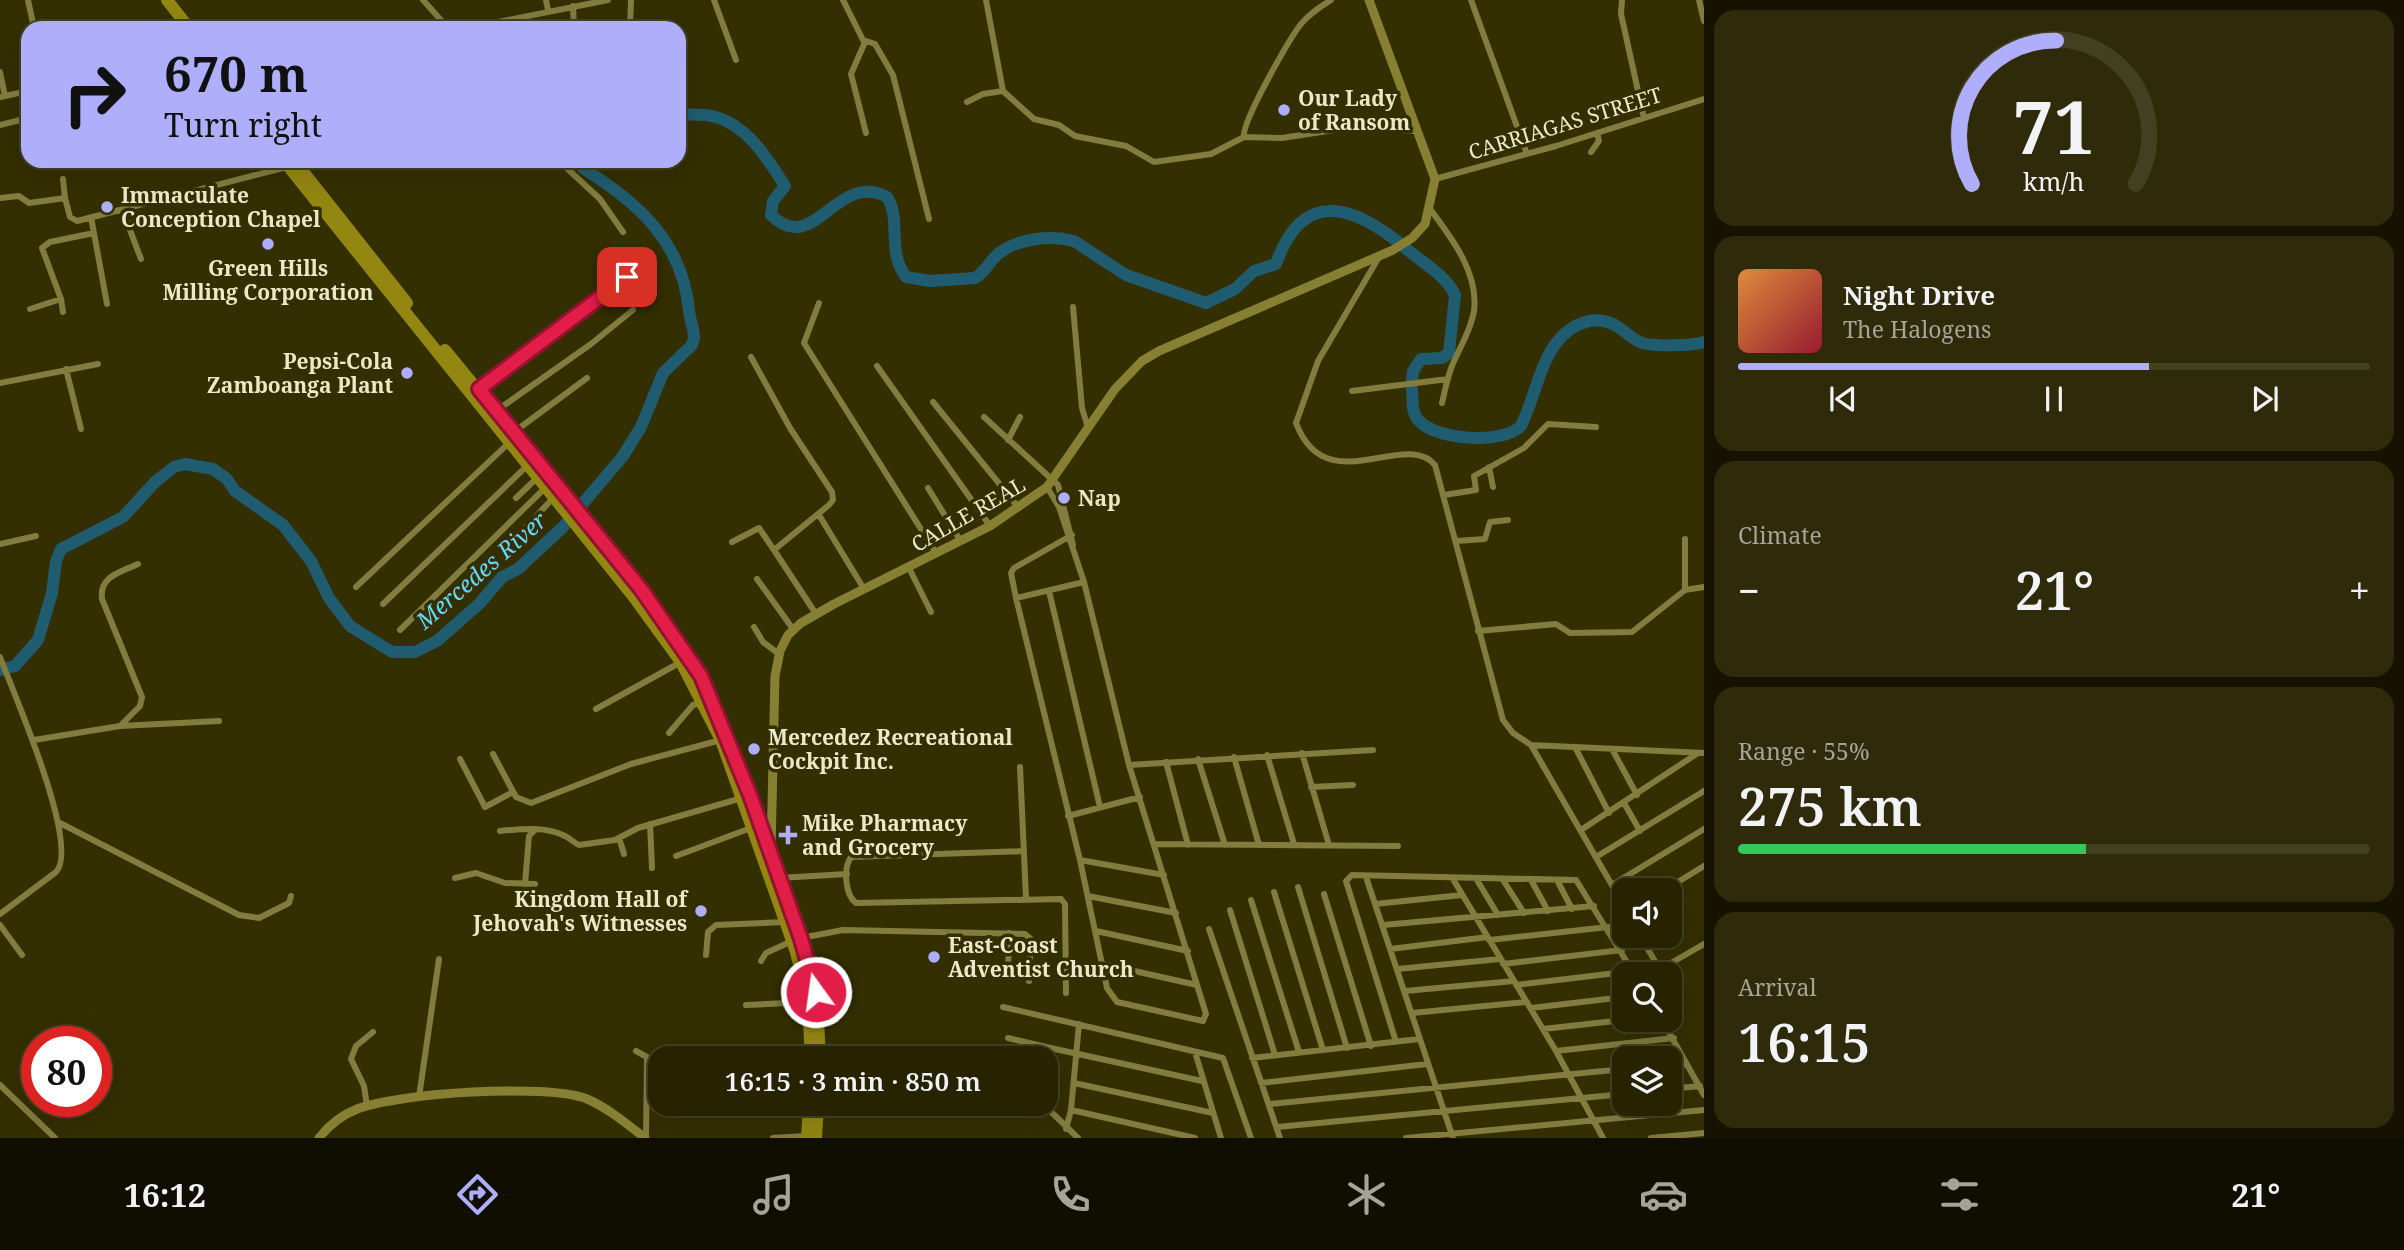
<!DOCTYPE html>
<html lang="en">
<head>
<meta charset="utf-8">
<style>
  body { margin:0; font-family:"Noto Serif",serif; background:#2f2b0a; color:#f1f3f6; height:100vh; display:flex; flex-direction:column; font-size:26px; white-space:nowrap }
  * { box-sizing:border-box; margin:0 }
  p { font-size:23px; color:#a4a499 }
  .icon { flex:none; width:38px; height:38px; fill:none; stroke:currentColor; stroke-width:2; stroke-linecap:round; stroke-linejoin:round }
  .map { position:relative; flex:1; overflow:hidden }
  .side { display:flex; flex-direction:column; gap:10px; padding:10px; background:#151300; width:700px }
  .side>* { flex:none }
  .hud { position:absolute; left:21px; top:21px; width:665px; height:147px; border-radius:21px; box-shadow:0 7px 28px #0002,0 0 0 2px #434022; background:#aeaefb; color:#111; overflow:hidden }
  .fabs { position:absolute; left:1612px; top:878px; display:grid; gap:14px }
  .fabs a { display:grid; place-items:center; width:70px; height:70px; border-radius:14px; background:#272300; box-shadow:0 7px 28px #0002,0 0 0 2px #434022; font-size:35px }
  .speed { position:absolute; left:21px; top:1026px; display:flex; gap:14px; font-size:35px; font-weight:700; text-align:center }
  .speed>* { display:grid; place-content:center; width:91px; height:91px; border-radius:50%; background:#272300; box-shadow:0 7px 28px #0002,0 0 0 2px #434022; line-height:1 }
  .speed .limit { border:10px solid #d22; background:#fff; color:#111 }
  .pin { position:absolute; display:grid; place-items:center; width:60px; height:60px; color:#fff; margin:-30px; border-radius:14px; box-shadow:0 4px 10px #0006 }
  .me { position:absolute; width:77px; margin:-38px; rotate:346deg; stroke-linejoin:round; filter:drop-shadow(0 0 5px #0008) }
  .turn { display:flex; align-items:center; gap:24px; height:147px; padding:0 28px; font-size:32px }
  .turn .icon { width:91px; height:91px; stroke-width:2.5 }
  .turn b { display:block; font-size:49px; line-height:60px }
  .big { font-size:52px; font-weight:600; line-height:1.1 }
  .side .tile { flex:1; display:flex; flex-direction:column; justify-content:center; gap:10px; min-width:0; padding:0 24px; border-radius:21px; background:#2f2b0a }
  .side .dial { align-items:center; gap:0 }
  .dial svg { height:182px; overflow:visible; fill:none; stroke:#434022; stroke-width:7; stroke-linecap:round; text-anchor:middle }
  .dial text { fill:#f1f3f6; stroke:none }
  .song { display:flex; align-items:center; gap:21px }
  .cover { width:84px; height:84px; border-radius:10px; background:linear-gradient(135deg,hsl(30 70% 55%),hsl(350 70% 35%)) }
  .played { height:7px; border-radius:4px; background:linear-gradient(90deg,#aeaefb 65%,#434022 65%) }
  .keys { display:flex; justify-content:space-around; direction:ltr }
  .heat { display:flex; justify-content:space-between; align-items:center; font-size:38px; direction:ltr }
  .charge { height:10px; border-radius:5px; background:linear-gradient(90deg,#34c759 55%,#434022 0) }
  .trip { position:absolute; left:648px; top:1046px; width:410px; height:70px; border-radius:21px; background:#272300; box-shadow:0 7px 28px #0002,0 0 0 2px #434022; font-weight:600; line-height:70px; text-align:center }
  .dock { display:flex; height:112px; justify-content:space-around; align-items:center; background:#100e00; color:#a4a499 }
  .dock .icon { width:49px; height:49px }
  .dock .current { color:#aeaefb }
  .dock b { font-size:32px; color:#f1f3f6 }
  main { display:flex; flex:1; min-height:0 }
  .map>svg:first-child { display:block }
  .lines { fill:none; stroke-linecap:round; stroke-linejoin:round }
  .river { stroke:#205c6f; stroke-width:12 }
  .street { stroke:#827c3f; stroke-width:6 }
  .secondary { stroke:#877f31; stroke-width:9 }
  .highway { stroke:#938711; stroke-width:12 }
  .route-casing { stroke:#92132f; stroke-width:18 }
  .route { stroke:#e11d48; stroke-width:12 }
  .poi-dot { fill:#aeaefb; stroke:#342f00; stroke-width:2.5 }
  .labels { text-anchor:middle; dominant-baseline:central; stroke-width:7; stroke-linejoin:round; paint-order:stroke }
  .poi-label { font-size:21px; font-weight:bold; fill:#ece9ca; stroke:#342f00; text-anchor:start }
  .street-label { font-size:21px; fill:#ece9ca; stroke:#342f00 }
  .water-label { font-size:23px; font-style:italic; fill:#67d7fd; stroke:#342f00 }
</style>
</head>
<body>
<main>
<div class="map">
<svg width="1704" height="1138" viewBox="0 0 1704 1138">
  <rect width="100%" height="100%" fill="#342f00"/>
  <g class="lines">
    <path class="river" d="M679 114C690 115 701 114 712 116 747 124 767 158 785 186L773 201 771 215C815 258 836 170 887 197 902 221 886 250 906 277L930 281 975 278C985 272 990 261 998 254 1018 238 1051 235 1074 241L1126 275 1206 303 1235 289 1254 271 1276 264C1304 183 1359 208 1409 251 1425 264 1446 276 1455 295L1449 353 1442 358 1421 359 1413 371 1412 380
      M1412 389C1413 400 1411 413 1419 421 1437 440 1502 445 1521 426 1534 400 1539 365 1557 342 1572 323 1597 313 1618 327 1626 332 1632 339 1640 342 1650 347 1693 346 1704 342
      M0 670 15 666 38 640 52 593 56 561 61 549 123 517 155 482 174 467 185 464 213 469 227 479 235 491 283 525 311 561 329 598 350 626 392 652H415L437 641 480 603 502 577 518 569 563 527 623 456 641 427 663 373 692 345 694 338C694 329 690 320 689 311 683 243 639 203 584 169L579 161"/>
    <path class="street" d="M28 0 34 28
      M423 0 448 28
      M546 0 548 10
      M714 0 736 60
      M843 0 863 40 875 44 893 75 929 219
      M986 0 1003 91
      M1331 0C1320 7 1309 14 1301 24 1290 38 1241 123 1244 137L1282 138 1354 127 1416 131
      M1471 0 1527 154
      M1622 0 1621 14 1644 118
      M1699 0 1704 21
      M573 6 574 28
      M82 28H91
      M468 28 608 0
      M630 28 631 0
      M865 42 851 74 866 133
      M0 72 5 96
      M0 97 28 91
      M967 102 983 94 1003 91 1034 119 1059 125 1075 136 1126 146 1154 162 1211 154 1244 137
      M0 125 28 118
      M1591 152 1599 141 1597 133
      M559 161 600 199 623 232
      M63 179 65 198
      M1435 179 1556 146 1704 99
      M0 198 19 196 29 203 65 198 70 217 77 221 287 167
      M122 209 141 259
      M1430 209C1451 237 1479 273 1474 311 1471 331 1459 348 1452 366 1447 378 1445 391 1442 403
      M91 217 107 304
      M1379 257 1318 361 1296 423C1326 502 1404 429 1435 465L1503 720 1513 733 1531 745 1624 906
      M819 303 804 343 936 553
      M1073 307 1082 408 1088 428
      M30 309 61 299
      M63 312 61 299 42 248 50 242 94 233
      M751 357 790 428 832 492 833 500 829 505 774 550 816 614
      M877 366 990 526
      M66 369 81 429
      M0 383 98 364
      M479 389 627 277
      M1352 391 1448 379
      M933 402 1019 508
      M496 411 591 344 633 310
      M984 417 1058 485 1073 545
      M514 432 587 378
      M1008 440 1020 417
      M1489 467 1493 487
      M1047 487 1059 507 1084 582
      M928 488 960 540
      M1444 495 1476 490 1474 476 1524 448 1548 424 1596 427
      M516 498 538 477
      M819 515 864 589
      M1456 541 1485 539 1490 522 1508 520
      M732 542 759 528 774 550
      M0 544 36 536
      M505 550 554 497
      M909 568 931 612
      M757 579 793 629
      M356 587 510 442
      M1685 590 1704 587
      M1049 591 1100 807
      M1016 598 1084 582 1129 765 1206 1014 1203 1021 1117 1002 1107 988 1080 860 1016 598 1011 573 1014 568 1072 535
      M383 604 529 464
      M754 627 763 642 779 654
      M400 630 546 487
      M1478 631 1556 624 1570 633 1632 632 1685 590V539
      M0 657C13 692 81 846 56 872L0 914
      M596 709 681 662
      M120 726 140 706 142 697 102 599C99 576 121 572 138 564
      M669 733 693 705 702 703
      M34 740 120 726 219 721
      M1531 745 1704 753
      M1575 747 1609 813
      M1612 749 1637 795
      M1302 753 1329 845
      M493 754 516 797 531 803 631 764 721 740
      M1267 755 1294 844
      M1234 757 1259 845
      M460 759 485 807 513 792
      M1198 759 1225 845
      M1166 762 1188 845
      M1129 765 1373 750
      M1020 767 1026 898
      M1311 787 1353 785
      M1624 803 1640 831
      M1068 816 1140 797
      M58 822 239 915 259 918 289 903 291 896
      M650 824 652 868
      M1581 830 1698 753
      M500 831C520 829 546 826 565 836 570 838 574 843 579 845L615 840 638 828 742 798
      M619 838 624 854
      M1155 844 1398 846
      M1023 851 851 857C843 868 845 895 856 903L1061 899 1065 904 1066 993
      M676 856 751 828
      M1596 857 1704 791
      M1080 860 1164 875
      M1366 877 1453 1138
      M455 878 476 873 505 883 535 884
      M779 878 847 874
      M1453 879 1556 1051 1603 1138
      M1477 880 1498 915
      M1503 880 1524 913
      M1531 880 1548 911
      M1557 880 1572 909
      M525 884 529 836 535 830
      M1612 885 1704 829
      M1298 887 1347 1048
      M1663 891 1704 866
      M1274 892 1323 1050
      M1324 894 1371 1046
      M1088 896 1176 913
      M1251 900 1299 1052
      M1375 904 1462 895
      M1230 910 1275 1055
      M0 925 22 955
      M1383 925 1594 906
      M1209 929 1280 1138
      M1096 931 1188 951
      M1640 936 1656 963 1664 967 1704 944
      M801 938 843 930 1025 934 1031 939 1029 981
      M1489 940 1608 927
      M1390 949 1488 937
      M706 955 708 932 716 925 785 922
      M761 961 766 953 792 941
      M1103 964 1197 985
      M1503 964 1622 950
      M1397 969 1500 959
      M1008 976 1009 933
      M1516 985 1633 971
      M1405 991 1514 981
      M746 1005 808 1002
      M1003 1007 1223 1058 1251 1138
      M1531 1008 1624 997
      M1412 1013 1527 1002
      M1662 1020 1704 1095
      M1543 1029 1624 1020
      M1008 1038 1046 1047 1044 1059
      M1396 1042 1346 881 1352 875 1576 880 1635 975
      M1046 1047 1202 1081
      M636 1051 647 1057 646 1138
      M1556 1051 1674 1038
      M1195 1052 1221 1138
      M1252 1058 1419 1039
      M1670 1065 1686 1064
      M1074 1083 1213 1113
      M1261 1083 1427 1064
      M0 1085 55 1138
      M1670 1089 1700 1086
      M419 1097 439 959
      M1043 1104 1078 1138
      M1269 1104 1624 1069
      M367 1106 364 1086 351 1059 356 1046 373 1032
      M1071 1110 1195 1138
      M1277 1127 1624 1094
      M1066 1129 1071 1110 1079 1024
      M773 1138 807 1136
      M1406 1138 1704 1110
      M1651 1138 1704 1133"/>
    <path class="secondary" d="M771 849 775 676 780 651 788 635 801 623 834 604 990 526 1047 487 1115 389 1142 361 1159 351 1393 250 1412 238 1425 224 1435 179 1369 0
      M319 1138C329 1125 342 1115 357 1109 399 1093 546 1083 587 1099 608 1108 627 1124 645 1138"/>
    <path class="highway" d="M167 0 189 28
      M284 161 633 596 681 662 721 740 796 952 808 1002 811 1059
      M297 164 407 303
      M445 350 641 589 701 676 729 738 807 958 817 1000 820 1059
      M807 1138 809 1104
      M816 1138 818 1104"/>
  </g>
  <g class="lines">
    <defs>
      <path id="route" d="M627 277 479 389 641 589 701 676 750 795 801 939 816 992"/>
    </defs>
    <use href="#route" class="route-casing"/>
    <use href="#route" class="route"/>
  </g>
  <g class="poi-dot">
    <circle cx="1284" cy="110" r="7"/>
    <circle cx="107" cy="207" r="7"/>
    <circle cx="268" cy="244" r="7"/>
    <circle cx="407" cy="373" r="7"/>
    <circle cx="1064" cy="498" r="7"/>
    <circle cx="754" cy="749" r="7"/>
    <path d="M784.5 824.5h7v7h7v7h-7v7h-7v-7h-7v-7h7z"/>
    <circle cx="701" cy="911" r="7"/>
    <circle cx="934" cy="957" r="7"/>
  </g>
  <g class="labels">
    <g class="poi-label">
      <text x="1298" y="98">Our Lady<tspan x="1298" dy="24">of Ransom</tspan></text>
      <text x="121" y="195">Immaculate<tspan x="121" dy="24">Conception Chapel</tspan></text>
      <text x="268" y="268" text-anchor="middle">Green Hills<tspan x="268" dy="24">Milling Corporation</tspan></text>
      <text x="393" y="361" text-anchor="end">Pepsi-Cola<tspan x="393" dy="24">Zamboanga Plant</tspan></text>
      <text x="1078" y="498">Nap</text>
      <text x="768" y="737">Mercedez Recreational<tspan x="768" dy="24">Cockpit Inc.</tspan></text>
      <text x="802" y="823">Mike Pharmacy<tspan x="802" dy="24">and Grocery</tspan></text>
      <text x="687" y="899" text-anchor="end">Kingdom Hall of<tspan x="687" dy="24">Jehovah's Witnesses</tspan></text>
      <text x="948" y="945">East-Coast<tspan x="948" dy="24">Adventist Church</tspan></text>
    </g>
    <g class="street-label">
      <text transform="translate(1565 123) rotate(-17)">CARRIAGAS STREET</text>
      <text transform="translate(968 514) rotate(-30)">CALLE REAL</text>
    </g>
    <g class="water-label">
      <text transform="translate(481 570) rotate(-41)">Mercedes River</text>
    </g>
  </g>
</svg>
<div class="fabs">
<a><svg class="icon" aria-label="sound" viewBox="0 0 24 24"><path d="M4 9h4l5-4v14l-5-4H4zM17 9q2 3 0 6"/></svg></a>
<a><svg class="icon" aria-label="search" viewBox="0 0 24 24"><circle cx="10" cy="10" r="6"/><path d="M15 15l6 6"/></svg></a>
<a><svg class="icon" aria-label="layers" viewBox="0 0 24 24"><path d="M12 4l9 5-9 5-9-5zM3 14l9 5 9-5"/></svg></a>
</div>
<div class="speed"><div class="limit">80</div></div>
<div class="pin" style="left:627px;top:277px;background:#d93025"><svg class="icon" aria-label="arrive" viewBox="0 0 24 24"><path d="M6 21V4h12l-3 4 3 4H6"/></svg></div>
<svg class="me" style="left:816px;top:992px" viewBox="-20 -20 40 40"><circle r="17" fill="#e11d48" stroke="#fff" stroke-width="3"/><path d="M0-11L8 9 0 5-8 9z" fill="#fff"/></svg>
<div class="trip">16:15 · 3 min · 850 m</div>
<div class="hud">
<div class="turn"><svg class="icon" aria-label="right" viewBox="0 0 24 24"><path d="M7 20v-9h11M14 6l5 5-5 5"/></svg><div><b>670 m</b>Turn right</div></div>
</div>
</div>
<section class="side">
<div class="tile dial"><svg viewBox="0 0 100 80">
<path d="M14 69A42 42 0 1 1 86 69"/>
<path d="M14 69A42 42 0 0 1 51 6" stroke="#aeaefb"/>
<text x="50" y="56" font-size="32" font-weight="700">71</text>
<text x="50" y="72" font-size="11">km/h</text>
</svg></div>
<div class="tile">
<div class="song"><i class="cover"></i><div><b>Night Drive</b><p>The Halogens</p></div></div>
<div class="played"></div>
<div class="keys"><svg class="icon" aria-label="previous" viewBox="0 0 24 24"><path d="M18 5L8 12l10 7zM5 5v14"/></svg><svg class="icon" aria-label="pause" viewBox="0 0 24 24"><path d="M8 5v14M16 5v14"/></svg><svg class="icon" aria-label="next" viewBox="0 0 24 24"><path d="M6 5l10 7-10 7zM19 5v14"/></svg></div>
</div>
<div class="tile"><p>Climate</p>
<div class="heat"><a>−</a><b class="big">21°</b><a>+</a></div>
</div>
<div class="tile"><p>Range · 55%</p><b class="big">275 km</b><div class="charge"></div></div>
<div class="tile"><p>Arrival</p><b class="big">16:15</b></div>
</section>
</main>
<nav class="dock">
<b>16:12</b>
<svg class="icon current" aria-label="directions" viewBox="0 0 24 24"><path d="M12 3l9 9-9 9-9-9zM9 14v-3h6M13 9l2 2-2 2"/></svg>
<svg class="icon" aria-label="music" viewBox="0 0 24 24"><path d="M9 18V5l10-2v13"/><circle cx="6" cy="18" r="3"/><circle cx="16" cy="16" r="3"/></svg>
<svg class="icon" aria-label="phone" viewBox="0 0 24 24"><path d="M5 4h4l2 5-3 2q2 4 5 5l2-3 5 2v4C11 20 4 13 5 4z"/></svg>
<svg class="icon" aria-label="climate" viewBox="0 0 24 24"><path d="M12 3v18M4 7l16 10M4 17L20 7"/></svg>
<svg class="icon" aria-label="car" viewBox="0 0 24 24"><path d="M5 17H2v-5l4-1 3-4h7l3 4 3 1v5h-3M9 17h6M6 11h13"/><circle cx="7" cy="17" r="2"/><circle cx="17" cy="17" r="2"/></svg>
<svg class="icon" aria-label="filters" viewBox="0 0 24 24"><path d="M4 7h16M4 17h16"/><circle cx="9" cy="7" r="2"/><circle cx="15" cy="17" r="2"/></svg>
<b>21°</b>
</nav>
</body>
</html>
